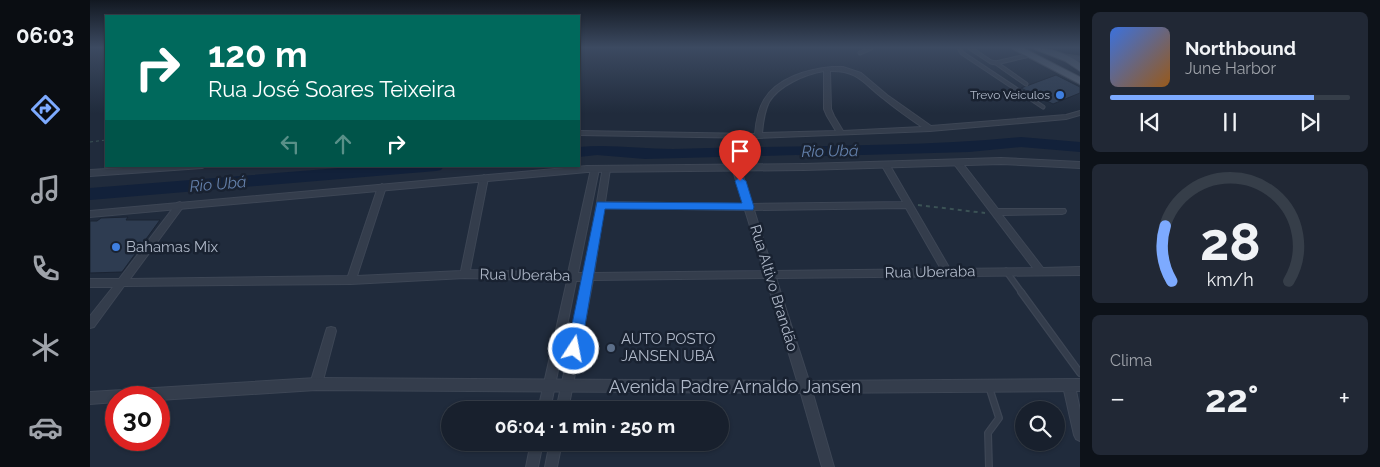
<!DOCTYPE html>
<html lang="pt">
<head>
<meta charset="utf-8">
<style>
  body { margin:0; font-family:Raleway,sans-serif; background:#212835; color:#f1f3f6; height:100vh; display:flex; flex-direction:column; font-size:19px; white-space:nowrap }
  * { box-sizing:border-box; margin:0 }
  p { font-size:16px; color:#9fa3aa }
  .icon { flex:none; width:28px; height:28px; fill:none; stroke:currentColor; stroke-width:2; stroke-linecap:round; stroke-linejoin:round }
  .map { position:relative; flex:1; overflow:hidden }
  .side { display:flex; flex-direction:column; gap:12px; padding:12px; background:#0d1219; width:300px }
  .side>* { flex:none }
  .hud { position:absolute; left:15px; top:15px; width:475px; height:152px; border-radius:0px; box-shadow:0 1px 4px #0004,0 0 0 1px #363e49; background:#00695c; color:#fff; overflow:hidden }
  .buttons { position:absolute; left:925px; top:401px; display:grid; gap:10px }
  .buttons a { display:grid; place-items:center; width:50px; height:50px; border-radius:50%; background:#18202d; box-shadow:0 1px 4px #0004,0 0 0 1px #363e49; font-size:25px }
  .speed { position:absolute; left:15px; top:386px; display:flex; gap:10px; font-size:25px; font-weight:700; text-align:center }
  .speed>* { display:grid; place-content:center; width:65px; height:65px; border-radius:50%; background:#18202d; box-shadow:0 1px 4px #0004,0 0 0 1px #363e49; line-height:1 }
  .speed .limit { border:8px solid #d22; background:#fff; color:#111 }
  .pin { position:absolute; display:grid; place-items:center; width:42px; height:42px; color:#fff; margin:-51px -21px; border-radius:50% 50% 50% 0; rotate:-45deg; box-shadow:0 0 5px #0007 }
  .pin .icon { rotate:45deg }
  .me { position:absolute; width:55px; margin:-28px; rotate:11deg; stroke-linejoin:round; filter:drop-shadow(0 0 4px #0008) }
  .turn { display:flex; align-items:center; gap:18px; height:105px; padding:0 20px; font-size:22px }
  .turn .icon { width:65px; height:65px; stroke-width:2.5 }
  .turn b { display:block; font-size:35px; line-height:42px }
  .lanes { display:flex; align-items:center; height:48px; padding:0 20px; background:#0003; justify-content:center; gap:25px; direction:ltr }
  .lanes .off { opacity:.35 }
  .big { font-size:38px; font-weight:700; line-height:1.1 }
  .side .card { flex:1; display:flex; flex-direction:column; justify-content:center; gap:8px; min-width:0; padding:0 18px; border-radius:8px; background:#212835 }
  .side .dial { align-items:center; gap:0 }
  .dial svg { height:130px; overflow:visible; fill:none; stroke:#363e49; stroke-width:7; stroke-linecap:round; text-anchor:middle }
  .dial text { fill:#f1f3f6; stroke:none }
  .song { display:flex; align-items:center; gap:15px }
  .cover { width:60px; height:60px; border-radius:8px; background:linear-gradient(135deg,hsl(220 70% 55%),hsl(30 70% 35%)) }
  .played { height:5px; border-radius:2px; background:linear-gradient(90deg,#7daaff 85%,#363e49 85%) }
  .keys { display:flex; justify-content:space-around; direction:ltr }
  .heat { display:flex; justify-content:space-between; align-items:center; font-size:28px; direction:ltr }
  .trip { position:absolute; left:351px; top:401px; width:288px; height:50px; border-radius:25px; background:#18202d; box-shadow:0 1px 4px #0004,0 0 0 1px #363e49; font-weight:700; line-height:50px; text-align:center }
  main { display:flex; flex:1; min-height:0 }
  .tab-bar { display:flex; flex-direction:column; width:90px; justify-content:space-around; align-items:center; background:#0a0d12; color:#9fa3aa }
  .tab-bar .icon { width:35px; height:35px }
  .tab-bar .on { color:#7daaff }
  .tab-bar b { font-size:22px; color:#f1f3f6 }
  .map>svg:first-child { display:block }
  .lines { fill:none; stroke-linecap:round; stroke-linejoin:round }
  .river { fill:#12213a; fill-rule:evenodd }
  .building { fill:#2e3c51; stroke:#1b2433 }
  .service-far2-casing { stroke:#3d4655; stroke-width:5 }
  .service-far1-casing { stroke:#3d4655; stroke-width:7 }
  .service-casing { stroke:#3d4655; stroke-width:8 }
  .minor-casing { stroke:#3d4655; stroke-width:2 }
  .tertiary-casing { stroke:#3d4655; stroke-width:2 }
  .secondary-casing { stroke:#3d4655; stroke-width:3 }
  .primary-casing { stroke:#3d4655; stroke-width:2 }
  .path-far1 { stroke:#3b5255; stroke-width:1; stroke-dasharray:3 3; stroke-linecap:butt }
  .path { stroke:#3b5255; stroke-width:2; stroke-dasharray:4 4; stroke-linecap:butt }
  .service-far2 { stroke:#343d4c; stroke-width:3 }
  .service-far1 { stroke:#343d4c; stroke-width:4.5 }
  .service { stroke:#343d4c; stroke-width:5.5 }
  .minor { fill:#343d4c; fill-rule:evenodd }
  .tertiary { fill:#343d4c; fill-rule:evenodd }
  .secondary { fill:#414c60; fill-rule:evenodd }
  .primary { fill:#515c6d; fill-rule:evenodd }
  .route { fill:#1a73e8; stroke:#114b97 }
  .shop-dot { fill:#3f7fe0; stroke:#192231; stroke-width:2 }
  .service-dot { fill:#5c6f8a; stroke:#192231; stroke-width:2 }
  .labels { text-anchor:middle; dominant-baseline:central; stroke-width:5; stroke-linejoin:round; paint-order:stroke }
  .far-poi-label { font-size:12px; fill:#afb8c8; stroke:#192231; text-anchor:end }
  .poi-label { font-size:15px; fill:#afb8c8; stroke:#192231; text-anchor:start }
  .street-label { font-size:15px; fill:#afb8c8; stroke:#192231 }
  .water-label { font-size:16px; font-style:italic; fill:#6480ab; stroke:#192231 }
  .near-street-label { font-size:18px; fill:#afb8c8; stroke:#192231 }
</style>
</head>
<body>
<main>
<nav class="tab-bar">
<b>06:03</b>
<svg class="icon on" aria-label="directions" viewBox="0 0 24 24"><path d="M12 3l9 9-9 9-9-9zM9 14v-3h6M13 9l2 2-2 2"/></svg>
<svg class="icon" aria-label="music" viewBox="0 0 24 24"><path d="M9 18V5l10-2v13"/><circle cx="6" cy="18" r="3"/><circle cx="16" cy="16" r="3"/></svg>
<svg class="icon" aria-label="phone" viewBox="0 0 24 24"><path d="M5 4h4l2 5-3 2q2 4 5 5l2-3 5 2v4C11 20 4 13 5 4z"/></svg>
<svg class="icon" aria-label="climate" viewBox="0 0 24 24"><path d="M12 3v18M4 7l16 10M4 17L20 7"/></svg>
<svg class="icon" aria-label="car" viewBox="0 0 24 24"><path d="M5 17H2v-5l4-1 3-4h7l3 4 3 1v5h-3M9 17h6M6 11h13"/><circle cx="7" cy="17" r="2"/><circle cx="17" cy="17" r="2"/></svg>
</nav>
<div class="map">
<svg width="990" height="467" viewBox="0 0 990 467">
  <rect width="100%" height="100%" fill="#202b3c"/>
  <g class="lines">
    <path class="river" d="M931 137 990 142V152L931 147 879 152 736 156 706 155 555 159 507 155 489 157V147C520 144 552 149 583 149 699 145 815 148 931 137Z
      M274 166H354L351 170 346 171 0 200V188Z"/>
  </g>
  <path class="building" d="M966 75 990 87V93L963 104 931 88Z
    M38 217 36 220H70L32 272 0 273V221H7L11 218Z"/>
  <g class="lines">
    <defs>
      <path id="service-far2" d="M869 48 872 53 953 107
        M880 48 901 62 906 63 940 55
        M770 53 781 48
        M906 63 936 84"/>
      <path id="service-far1" d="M916 271 932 293"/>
      <path id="service" d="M931 292 990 373
        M899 387 909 418 898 433 899 467"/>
      <path id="minor" d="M742 67H753L771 73 797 95 841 126 976 115 990 111V115L976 119 840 131 668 138 489 135V131L665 134C666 122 668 110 674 100 687 78 718 69 742 67ZM734 71V109L737 116 746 131 672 133C673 123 674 112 679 102 689 85 716 74 734 71ZM740 71C768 70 774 84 794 99 806 109 819 118 832 127L753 131 744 116 741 109Z
        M864 160H870L908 209H975L976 211 975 213 972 214 912 215 953 268 990 267V275L686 278 721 387 744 467H732L709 387 676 278 503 280 478 410H466L494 281H486L460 410H448L477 281 375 278 261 284 34 286 4 327 0 328V316L23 287H0V279H29L87 203 90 202 94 205 93 207 40 279 258 276 288 187 292 184 296 187 267 276 371 271 390 178 394 175 398 178 380 270 478 273 501 169 505 166 509 169 488 273H495L513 167 516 166 520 169 515 202 653 204 642 167 646 164 650 167 662 204 813 202 791 164 795 162 799 164 860 269 943 268 864 164 863 162ZM514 208 655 210 674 271 504 273ZM816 208 851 269 683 271 664 210Z
        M68 166H116L112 168 0 176V170Z
        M241 327 245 328 246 331 232 384 230 388 226 389 222 388 220 384 236 331 237 328Z
        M979 381 983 382 985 386 990 410V441L986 439 984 435 973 386 975 382Z
        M441 442H453L448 467H436Z
        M460 442H472L467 467H455Z"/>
      <path id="tertiary" d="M911 158 990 162V168L911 164 714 170 497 172 0 217V211L497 166 714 164Z
        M226 378 715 381 990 379V391L715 393 226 390 69 400V398H26V402L0 404V392Z"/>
      <path id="secondary" d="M968 54 990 57V61L968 58Z"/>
      <path id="primary" d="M921 48H933L990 77V84Z
        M942 48C960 48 976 53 990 63V71L975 61Z"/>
    </defs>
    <use href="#service-far2" class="service-far2-casing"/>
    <use href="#service-far1" class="service-far1-casing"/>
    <use href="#service" class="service-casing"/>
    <use href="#minor" class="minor-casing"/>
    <use href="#tertiary" class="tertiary-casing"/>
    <use href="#secondary" class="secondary-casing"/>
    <use href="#primary" class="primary-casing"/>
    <path class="path-far1" d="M0 142 16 140"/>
    <path class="path" d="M828 205 895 213"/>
    <use href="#service-far2" class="service-far2"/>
    <use href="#service-far1" class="service-far1"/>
    <use href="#service" class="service"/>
    <use href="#minor" class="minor"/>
    <use href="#tertiary" class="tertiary"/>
    <use href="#secondary" class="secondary"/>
    <use href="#primary" class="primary"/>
  </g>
  <linearGradient id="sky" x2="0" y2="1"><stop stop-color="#121821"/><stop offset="0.42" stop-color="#3c4a61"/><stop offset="1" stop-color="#3c4a61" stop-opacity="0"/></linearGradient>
  <rect width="990" height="113" fill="url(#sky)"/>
  <path class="route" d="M650 177 656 181 664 207 663 210 515 209 491 349 489 353 484 355 479 353 477 349 507 202 652 203 645 181Z"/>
  <g class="shop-dot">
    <circle cx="970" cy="95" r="5"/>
    <circle cx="26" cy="247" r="5"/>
  </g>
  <circle class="service-dot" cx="521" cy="348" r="5"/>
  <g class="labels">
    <g class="far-poi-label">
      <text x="960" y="95">Trevo Veiculos</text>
    </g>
    <g class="poi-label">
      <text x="36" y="247">Bahamas Mix</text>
      <text x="531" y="339">AUTO POSTO<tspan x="531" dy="17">JANSEN UBÁ</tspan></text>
    </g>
    <g class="street-label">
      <text transform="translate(840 272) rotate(-1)">Rua Uberaba</text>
      <text transform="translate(435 275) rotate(1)">Rua Uberaba</text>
      <text transform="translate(684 288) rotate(73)">Rua Altivo Brandão</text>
    </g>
    <g class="water-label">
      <text transform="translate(740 151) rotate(-1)">Rio Ubá</text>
      <text transform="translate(128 184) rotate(-5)">Rio Ubá</text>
    </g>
    <g class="near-street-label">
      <text x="645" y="386">Avenida Padre Arnaldo Jansen</text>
    </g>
  </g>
</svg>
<div class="buttons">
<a><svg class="icon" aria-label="search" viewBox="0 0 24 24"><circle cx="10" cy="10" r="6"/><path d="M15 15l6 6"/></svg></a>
</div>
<div class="speed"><div class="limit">30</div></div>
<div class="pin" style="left:650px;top:181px;background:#d93025"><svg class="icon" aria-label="arrive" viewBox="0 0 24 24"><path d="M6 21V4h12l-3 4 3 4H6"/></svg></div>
<svg class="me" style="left:484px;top:349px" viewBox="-20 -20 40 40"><circle r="17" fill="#1a73e8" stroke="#fff" stroke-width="3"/><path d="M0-11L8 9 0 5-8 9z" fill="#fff"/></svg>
<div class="trip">06:04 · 1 min · 250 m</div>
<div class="hud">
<div class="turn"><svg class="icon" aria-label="right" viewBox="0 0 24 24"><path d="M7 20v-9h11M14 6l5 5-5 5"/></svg><div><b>120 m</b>Rua José Soares Teixeira</div></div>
<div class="lanes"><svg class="icon off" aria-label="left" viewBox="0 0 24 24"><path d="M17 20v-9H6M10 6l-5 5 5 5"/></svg><svg class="icon off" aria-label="ahead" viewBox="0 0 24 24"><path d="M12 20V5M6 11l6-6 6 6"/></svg><svg class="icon" aria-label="right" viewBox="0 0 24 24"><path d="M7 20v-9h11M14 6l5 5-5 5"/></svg></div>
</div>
</div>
<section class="side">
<div class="card">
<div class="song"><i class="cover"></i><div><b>Northbound</b><p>June Harbor</p></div></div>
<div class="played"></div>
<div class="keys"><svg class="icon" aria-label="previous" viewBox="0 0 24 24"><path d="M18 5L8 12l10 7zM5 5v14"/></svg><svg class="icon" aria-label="pause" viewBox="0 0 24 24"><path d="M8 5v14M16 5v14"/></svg><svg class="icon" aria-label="next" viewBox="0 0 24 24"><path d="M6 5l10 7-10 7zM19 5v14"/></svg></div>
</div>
<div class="card dial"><svg viewBox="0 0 100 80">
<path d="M14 69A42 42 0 1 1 86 69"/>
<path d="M14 69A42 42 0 0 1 10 35" stroke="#7daaff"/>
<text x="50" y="56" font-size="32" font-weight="700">28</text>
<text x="50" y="72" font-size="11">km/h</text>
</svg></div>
<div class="card"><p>Clima</p>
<div class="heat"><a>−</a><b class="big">22°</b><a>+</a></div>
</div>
</section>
</main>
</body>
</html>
